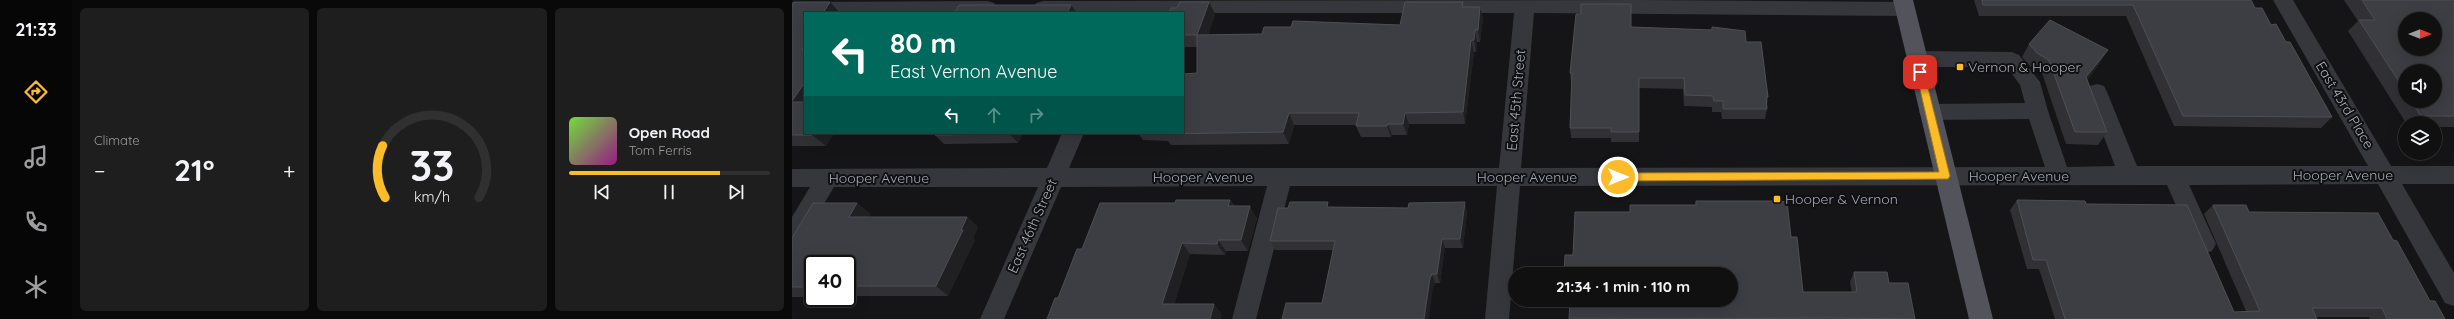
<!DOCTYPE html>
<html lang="en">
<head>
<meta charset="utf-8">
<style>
  body { margin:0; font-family:Quicksand,sans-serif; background:#1e1e1f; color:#f1f3f6; height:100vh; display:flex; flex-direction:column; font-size:15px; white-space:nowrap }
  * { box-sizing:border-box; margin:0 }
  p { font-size:13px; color:#9c9d9f }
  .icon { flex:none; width:22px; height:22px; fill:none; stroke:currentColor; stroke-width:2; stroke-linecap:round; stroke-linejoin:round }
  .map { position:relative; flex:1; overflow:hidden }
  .details { display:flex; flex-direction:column; gap:8px; padding:8px; background:#090909; width:720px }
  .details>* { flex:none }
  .banner { position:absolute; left:12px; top:12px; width:380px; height:122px; border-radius:0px; box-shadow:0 4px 16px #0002,0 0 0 1px #303031; background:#00695c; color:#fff; overflow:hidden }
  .needle { width:26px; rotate:90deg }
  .controls { position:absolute; left:1606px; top:12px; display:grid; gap:8px }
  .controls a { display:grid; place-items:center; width:44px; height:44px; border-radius:50%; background:#101011; box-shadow:0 4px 16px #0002,0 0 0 1px #303031; font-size:20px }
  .speed { position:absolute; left:12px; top:255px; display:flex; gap:8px; font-size:20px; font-weight:700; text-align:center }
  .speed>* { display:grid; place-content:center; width:52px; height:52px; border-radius:50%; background:#101011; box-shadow:0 4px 16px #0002,0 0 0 1px #303031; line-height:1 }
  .speed .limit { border:2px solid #111; border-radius:6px; background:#fff; color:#111 }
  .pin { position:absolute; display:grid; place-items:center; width:34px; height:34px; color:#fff; margin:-17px; border-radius:8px; box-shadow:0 2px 6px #0006 }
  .me { position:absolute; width:44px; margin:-22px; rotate:90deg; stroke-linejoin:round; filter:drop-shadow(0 0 3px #0008) }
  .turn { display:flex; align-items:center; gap:14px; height:84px; padding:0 20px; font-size:18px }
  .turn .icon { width:52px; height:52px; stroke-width:2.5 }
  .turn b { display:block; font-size:28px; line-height:34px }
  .lanes { display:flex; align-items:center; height:38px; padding:0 20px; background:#0003; justify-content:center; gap:20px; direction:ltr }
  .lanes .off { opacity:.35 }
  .big { font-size:30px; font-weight:700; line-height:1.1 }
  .details .widget { flex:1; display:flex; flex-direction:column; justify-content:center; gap:6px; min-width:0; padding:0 14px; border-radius:6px; background:#1e1e1f }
  .details .dial { align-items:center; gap:0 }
  .dial svg { height:104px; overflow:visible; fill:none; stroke:#303031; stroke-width:7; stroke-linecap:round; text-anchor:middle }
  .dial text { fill:#f1f3f6; stroke:none }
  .song { display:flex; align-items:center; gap:12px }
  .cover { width:48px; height:48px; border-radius:6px; background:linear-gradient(135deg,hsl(100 70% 55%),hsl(310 70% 35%)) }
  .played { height:4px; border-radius:2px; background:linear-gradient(90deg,#fcbb28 75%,#303031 75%) }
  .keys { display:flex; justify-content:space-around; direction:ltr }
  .heat { display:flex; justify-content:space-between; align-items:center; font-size:22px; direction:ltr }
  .details .tiles { flex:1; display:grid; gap:8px; grid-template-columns:repeat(3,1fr) }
  .trip { position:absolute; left:716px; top:267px; width:230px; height:40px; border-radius:20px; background:#101011; box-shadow:0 4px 16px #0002,0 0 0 1px #303031; font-weight:700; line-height:40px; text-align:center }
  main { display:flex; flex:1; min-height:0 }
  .tabs { display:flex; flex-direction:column; width:72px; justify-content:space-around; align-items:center; background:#060607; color:#9c9d9f }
  .tabs .icon { width:28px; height:28px }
  .tabs .on { color:#fcbb28 }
  .tabs b { font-size:18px; color:#f1f3f6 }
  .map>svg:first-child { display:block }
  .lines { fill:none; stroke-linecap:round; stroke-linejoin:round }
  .minor { fill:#36373c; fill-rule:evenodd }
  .major { fill:#52535b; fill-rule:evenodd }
  .wall { fill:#313135; fill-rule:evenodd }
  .shaded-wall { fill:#202023 }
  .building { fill:#3d3e43; stroke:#4e4f55; fill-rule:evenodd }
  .route { fill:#fcbb28; stroke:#a47a1a }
  .poi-dot { fill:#fcbb28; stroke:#101012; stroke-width:1.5 }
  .labels { text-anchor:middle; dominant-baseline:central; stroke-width:4; stroke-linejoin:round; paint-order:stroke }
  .poi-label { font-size:14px; fill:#a6abb8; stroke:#101012; text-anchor:start }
  .street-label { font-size:14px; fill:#a6abb8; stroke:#101012 }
</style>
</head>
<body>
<main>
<nav class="tabs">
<b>21:33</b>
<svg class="icon on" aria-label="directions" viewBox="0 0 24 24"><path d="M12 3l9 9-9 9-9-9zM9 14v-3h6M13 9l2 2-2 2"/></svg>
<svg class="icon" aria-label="music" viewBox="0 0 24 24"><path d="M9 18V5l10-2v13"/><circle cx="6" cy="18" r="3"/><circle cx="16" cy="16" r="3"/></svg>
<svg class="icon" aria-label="phone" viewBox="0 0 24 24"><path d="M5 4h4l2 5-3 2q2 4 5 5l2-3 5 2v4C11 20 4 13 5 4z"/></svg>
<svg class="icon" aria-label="climate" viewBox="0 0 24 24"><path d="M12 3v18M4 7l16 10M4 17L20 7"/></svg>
</nav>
<section class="details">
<div class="tiles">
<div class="widget"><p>Climate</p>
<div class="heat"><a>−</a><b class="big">21°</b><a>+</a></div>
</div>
<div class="widget dial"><svg viewBox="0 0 100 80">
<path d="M14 69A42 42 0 1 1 86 69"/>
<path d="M14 69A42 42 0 0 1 12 29" stroke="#fcbb28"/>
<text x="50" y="56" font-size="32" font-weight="700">33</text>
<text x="50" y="72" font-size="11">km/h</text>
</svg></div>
<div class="widget">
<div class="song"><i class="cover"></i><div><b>Open Road</b><p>Tom Ferris</p></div></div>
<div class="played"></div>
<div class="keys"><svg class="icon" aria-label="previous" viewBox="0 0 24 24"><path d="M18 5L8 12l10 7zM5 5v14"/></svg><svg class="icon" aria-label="pause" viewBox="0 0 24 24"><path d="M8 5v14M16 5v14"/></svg><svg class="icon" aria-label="next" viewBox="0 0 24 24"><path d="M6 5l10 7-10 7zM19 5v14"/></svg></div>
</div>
</div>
</section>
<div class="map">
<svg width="1662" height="319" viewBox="0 0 1662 319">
  <rect width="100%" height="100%" fill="#151517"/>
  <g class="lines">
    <path class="minor" d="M845 0 1113 2 1120 4 1123 9 1120 14 1113 16 742 13 729 168 1253 167 1237 119 1138 120 1131 118 1127 112 1131 106 1138 104 1233 103 1228 85 1215 67H1125L1118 64 1115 59 1118 54 1125 51 1220 52 1227 55 1248 82 1256 111 1275 167 1323 166 1295 92 1298 86 1305 84 1312 86 1315 92 1345 166H1576L1481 0H1501L1599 166H1662V184H1610L1662 273V306L1653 303 1586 184 1397 185 1424 244 1420 251 1412 254 1404 251 1375 185 728 186 717 319H693L705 186H498L464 319H440L475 186 269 187 212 319H188L246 187H42L8 244 0 247V217L18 187H0V169L255 168 270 133H292L277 168H707L722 13H244L241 8 244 3 251 1Z
      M195 1 202 3 205 8 202 13H13V16H0V2Z"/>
    <path class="major" d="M1101 0H1121L1201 319H1177Z"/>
  </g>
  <path class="wall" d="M1182 0H1459L1463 8 1479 25 1540 117 1529 128 1382 126 1334 16H1187Z
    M1552 0H1662V127H1643V123H1614L1556 31 1566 21ZM1613 71 1643 101H1613Z
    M38 2 48 13H13V133H42L34 146H0V5Z
    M672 7H688L691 19 688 42H685L684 52H682L673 124H617L615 135H600L599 137H569L564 126V125H502L497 144 379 145 376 141 351 140 346 133H391L405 73V47H391V13L423 14 416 35 470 34 499 27 608 25Z
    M839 27 919 30 920 27 954 42 976 97 975 105V109L973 119H930L929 112H920V107L892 106 891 89 847 88V142H819V138H779L778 128 780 83H779L778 73Z
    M1237 44 1308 63 1295 80 1315 132 1306 145 1274 144 1250 73 1238 66 1230 57Z
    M144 133H231L226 143 152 144 143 135Z
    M438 200 443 206 465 218 456 251H434L433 255 398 254 382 304 430 314 266 298 383 203Z
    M1225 200 1294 204 1442 312 1454 311 1412 214 1421 205 1601 240 1638 301 1653 319H1578L1577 317H1524L1525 319H1263L1247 269H1235L1218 210Z
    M904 201 999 237 1011 292H1060L1058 282 1062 272 1097 283 1123 319H777L781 255 838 212 903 205Z
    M538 207 675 212 671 248H653L648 283H643L641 287 530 303 541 250H483L478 241Z
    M79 214 77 217H175L186 227 181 238 183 240 156 296H55V264H21V297H0V238Z"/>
  <path class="shaded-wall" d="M38 2 48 13H31Z
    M417 2 423 14 412 47 405 35Z
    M279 5 285 13H275Z
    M688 7 691 19 688 42 686 30Z
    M683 30 685 42 684 52 682 40Z
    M679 40 682 52 673 124 671 112Z
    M13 44V53L10 50Z
    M1316 50 1308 63 1286 90 1294 77Z
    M13 82V113L0 103V101Z
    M497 113 502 125 497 144 491 132Z
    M613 113 617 124 615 135 611 124Z
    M596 124 600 135 599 137 595 126Z
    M22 133H42L34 146 20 135Z
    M219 133H231L226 143 218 134Z
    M438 200 446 211 436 206Z
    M673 202 675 212 671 248 668 239Z
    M65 203 79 214 71 228 57 217Z
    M458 206 465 218 456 251 449 240Z
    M175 217 186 227 181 238 183 240 156 296 144 286Z
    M650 239 653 248 648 283 645 274Z
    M426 240 434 251 433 255 425 244Z
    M390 243 398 254 379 315 370 304Z
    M640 274 643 283 641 287 637 319H632L638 278Z
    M422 304 430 314 429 319H418Z"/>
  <path class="building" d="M1190 0H1459L1463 8H1470L1479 25 1484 24 1494 42H1498L1540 117 1391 116 1341 5H1191Z
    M1570 0H1662V116H1629L1619 101H1643V71H1613V91L1567 20H1583ZM1613 19H1643V49H1613Z
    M2 2H38L31 13H13V44L10 50H13V82L0 101V5H1Z
    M388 2H417L405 35 470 34 472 27H499L501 21 608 25 613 2H671L670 7H688L686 30H683L682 40H679L671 112 613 113 611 124H596L595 126H564L567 113H497L491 132 371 134V133H391V74L405 73V35H391V13H377L379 8H385Z
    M789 4H839V27L920 30V27L953 31 954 42H969L976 97H974L975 109H931V101H922L921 96 893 95 892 78H847V132H819V128H778L780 73H778L784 14H789Z
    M167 5H279L275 13H163Z
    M1258 20 1316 50 1294 77 1315 132H1283L1257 60 1245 53 1237 44Z
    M0 102H13V133H22L20 135H0Z
    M144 133H219L218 134 143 135Z
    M384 200H438L436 206H458L449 240H426L425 244 390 243 370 304H422L418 319H255L263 298H266L285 249H290L308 203H383Z
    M1225 200 1293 201 1294 204 1395 205 1442 312 1468 311 1421 205H1454L1457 212 1586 213 1601 240 1605 241 1638 301H1643L1653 319H1595L1590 308H1520L1525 319H1273L1254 260H1241Z
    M904 201H986L995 202 999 237H1005L1011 292H1065L1062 272H1095L1097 283H1116L1123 319 1039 318 777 319 778 300H939V274H772L773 255H781L783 212H838V205H904Z
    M498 202H536L535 207 616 208 617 203 673 202 668 239H650L645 274H640L638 278 632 319H490L494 303H530L543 241H478L486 208H496Z
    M21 203H65L57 217H175L169 230H171L144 286H55V264H21V287H0V238Z"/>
  <path class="route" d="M1128 69 1132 72 1158 176 1156 179 826 181 822 177 826 173 1147 172 1124 72Z"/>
  <g class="poi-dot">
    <rect x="1164" y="63" width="8" height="8" rx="2"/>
    <rect x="981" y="195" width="8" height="8" rx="2"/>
  </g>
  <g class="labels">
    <g class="poi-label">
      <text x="1176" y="67">Vernon &amp; Hooper</text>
      <text x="993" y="199">Hooper &amp; Vernon</text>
    </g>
    <g class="street-label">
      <text transform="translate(724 100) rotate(-85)">East 45th Street</text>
      <text transform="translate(1553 105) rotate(59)">East 43rd Place</text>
      <text x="1551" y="175">Hooper Avenue</text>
      <text x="1227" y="176">Hooper Avenue</text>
      <text x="411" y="177">Hooper Avenue</text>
      <text x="735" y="177">Hooper Avenue</text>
      <text x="87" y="178">Hooper Avenue</text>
      <text transform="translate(240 226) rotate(-66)">East 46th Street</text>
    </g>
  </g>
</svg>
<div class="controls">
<a><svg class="needle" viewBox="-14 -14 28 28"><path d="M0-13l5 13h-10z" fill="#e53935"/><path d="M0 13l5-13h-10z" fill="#9c9d9f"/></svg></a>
<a><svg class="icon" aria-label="sound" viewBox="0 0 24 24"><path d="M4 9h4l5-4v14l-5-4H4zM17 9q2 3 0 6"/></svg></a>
<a><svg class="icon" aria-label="layers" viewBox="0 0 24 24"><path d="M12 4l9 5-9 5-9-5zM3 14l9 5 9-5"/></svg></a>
</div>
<div class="speed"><div class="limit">40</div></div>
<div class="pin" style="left:1128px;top:72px;background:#d93025"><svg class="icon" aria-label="arrive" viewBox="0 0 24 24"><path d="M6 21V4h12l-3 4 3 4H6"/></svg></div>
<svg class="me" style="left:826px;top:177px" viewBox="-20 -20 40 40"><circle r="17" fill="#fcbb28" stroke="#fff" stroke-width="3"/><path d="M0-11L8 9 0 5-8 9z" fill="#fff"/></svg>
<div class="trip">21:34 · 1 min · 110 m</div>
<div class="banner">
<div class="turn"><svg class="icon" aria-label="left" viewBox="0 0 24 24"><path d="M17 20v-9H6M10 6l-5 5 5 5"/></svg><div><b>80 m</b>East Vernon Avenue</div></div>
<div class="lanes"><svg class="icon" aria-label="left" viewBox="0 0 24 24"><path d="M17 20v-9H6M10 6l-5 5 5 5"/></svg><svg class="icon off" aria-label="ahead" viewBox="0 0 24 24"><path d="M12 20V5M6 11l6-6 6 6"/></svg><svg class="icon off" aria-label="right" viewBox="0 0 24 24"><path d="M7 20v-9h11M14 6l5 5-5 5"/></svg></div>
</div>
</div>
</main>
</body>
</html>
